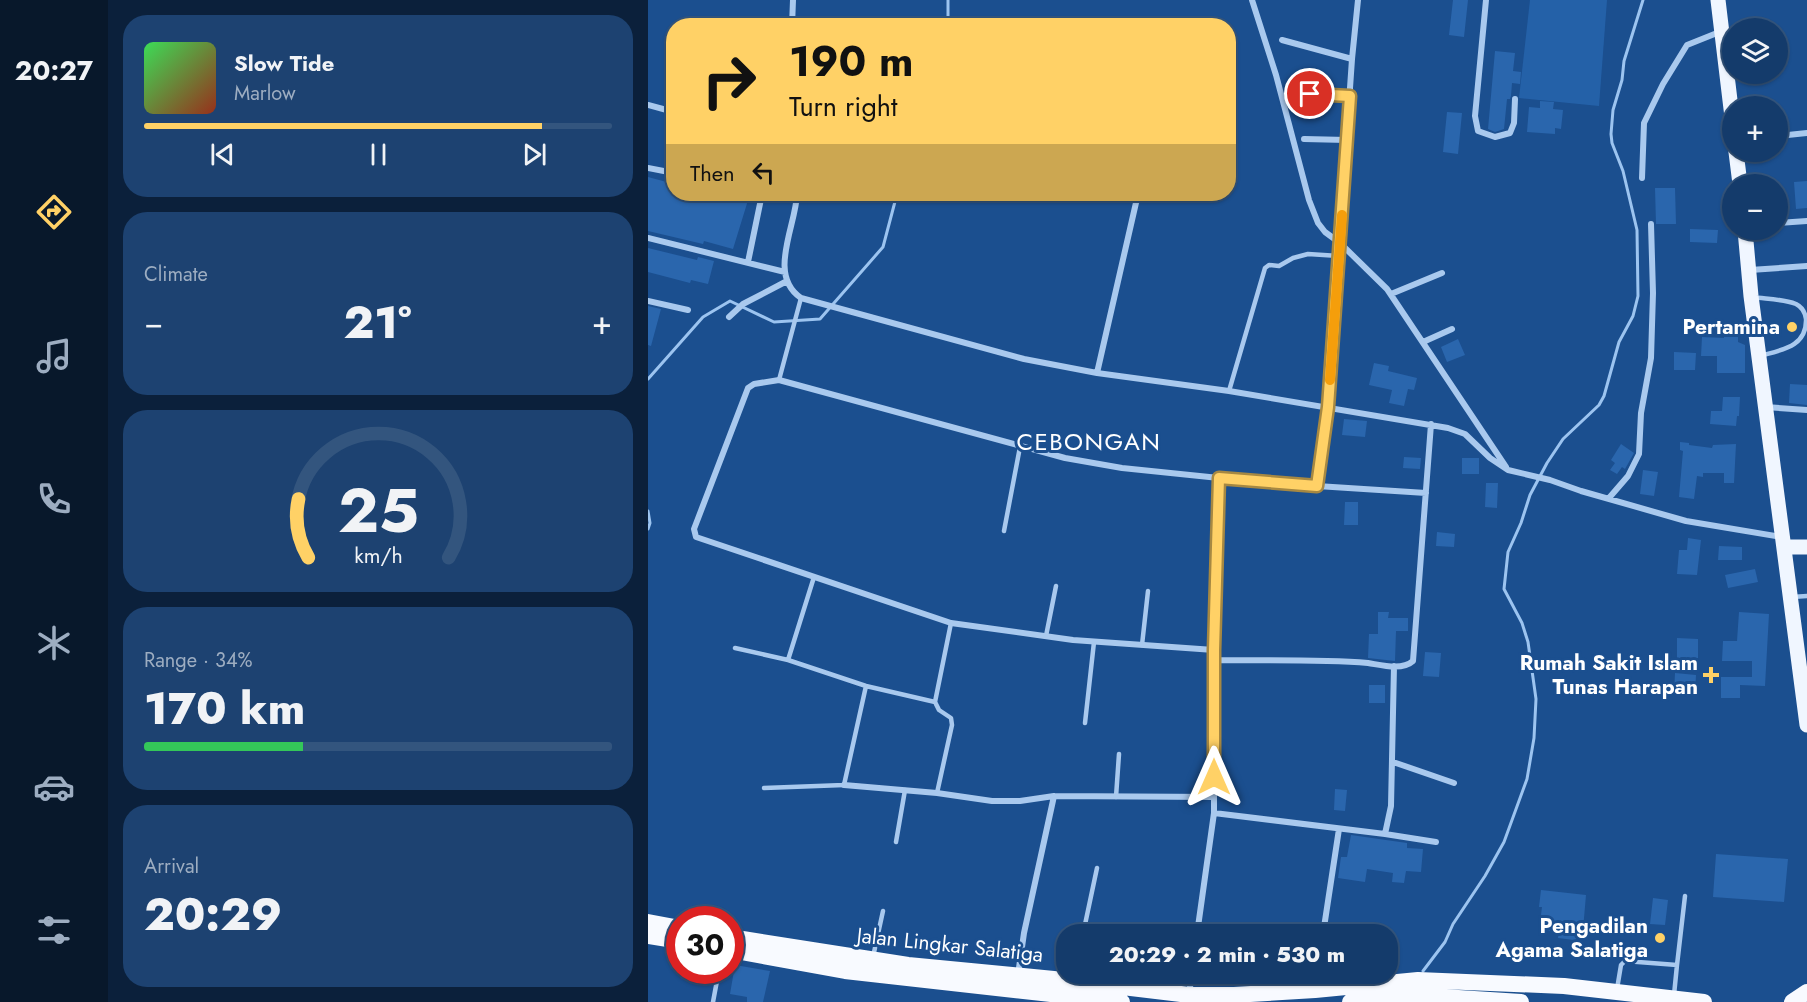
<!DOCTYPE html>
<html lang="en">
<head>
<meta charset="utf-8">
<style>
  body { margin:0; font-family:Jost,sans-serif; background:#1d4271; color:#f1f3f6; height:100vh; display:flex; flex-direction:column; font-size:22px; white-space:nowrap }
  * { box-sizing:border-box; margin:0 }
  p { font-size:20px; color:#9dadc1 }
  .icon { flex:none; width:33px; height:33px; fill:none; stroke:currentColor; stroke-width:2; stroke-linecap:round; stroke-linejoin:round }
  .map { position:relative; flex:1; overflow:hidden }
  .panel { display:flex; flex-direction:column; gap:15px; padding:15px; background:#0b203b; width:540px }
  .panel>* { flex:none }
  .guide { position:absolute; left:18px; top:18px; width:570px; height:183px; border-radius:24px; box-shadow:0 2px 4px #0004,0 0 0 2px #33557e; background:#ffd166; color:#111; overflow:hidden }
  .tools { position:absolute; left:1074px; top:18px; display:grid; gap:12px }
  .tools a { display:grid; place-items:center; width:66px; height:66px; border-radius:50%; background:#143b6b; box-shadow:0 2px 4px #0004,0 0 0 2px #33557e; font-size:30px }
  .speed { position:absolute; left:18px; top:906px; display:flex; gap:12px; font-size:30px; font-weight:700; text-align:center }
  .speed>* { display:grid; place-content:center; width:78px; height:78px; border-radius:50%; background:#143b6b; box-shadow:0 2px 4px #0004,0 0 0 2px #33557e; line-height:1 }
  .speed .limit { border:9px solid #d22; background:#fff; color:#111 }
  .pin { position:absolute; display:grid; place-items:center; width:51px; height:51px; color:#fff; margin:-26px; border:3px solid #fff; border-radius:50%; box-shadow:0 2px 6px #0007 }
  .me { position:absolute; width:66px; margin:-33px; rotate:0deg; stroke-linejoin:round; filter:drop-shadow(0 0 4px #0008) }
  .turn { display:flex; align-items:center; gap:21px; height:126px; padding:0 24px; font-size:27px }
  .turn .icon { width:78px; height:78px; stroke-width:2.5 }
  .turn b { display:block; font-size:42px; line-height:51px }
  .then { display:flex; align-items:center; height:57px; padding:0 24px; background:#0003; gap:12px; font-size:22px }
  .big { font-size:45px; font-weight:800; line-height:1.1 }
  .panel .card { flex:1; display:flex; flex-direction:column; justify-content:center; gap:9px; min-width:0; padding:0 21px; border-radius:24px; background:#1d4271 }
  .panel .dial { align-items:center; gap:0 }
  .dial svg { height:156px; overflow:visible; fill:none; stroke:#33557e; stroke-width:7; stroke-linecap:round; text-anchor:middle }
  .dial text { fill:#f1f3f6; stroke:none }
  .song { display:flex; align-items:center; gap:18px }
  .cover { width:72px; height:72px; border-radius:9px; background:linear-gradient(135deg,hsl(130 70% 55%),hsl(10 70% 35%)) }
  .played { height:6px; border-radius:3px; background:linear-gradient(90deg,#ffd166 85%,#33557e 85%) }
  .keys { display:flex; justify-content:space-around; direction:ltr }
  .heat { display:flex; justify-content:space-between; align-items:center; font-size:33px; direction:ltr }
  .charge { height:9px; border-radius:4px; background:linear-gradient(90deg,#34c759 34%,#33557e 0) }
  .trip { position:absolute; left:408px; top:924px; width:342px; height:60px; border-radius:24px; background:#143b6b; box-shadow:0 2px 4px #0004,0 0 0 2px #33557e; font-weight:800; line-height:60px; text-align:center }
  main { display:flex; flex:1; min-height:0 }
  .dock { display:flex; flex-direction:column; width:108px; justify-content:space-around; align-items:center; background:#08182b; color:#9dadc1 }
  .dock .icon { width:42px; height:42px }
  .dock .on { color:#ffd166 }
  .dock b { font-size:27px; color:#f1f3f6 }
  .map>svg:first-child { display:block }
  .green { fill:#2461a8 }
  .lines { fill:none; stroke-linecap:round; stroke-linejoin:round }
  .stream { stroke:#9cc4f0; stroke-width:3 }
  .building { fill:#2a66ad }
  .service { stroke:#a9c9ee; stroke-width:4.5 }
  .minor { stroke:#a9c9ee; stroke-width:6 }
  .primary { stroke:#f0f6ff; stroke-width:15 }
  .trunk { stroke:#f8faff; stroke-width:16 }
  .route-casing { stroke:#a68842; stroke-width:15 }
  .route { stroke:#ffd166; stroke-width:10 }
  .slow { stroke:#f59e0b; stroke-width:10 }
  .poi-dot { fill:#ffd166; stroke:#1b4f8f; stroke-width:2 }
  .labels { text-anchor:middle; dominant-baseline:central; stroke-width:6; stroke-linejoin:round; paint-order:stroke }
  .poi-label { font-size:21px; font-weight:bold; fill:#fff; stroke:#1b4f8f; text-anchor:end }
  .street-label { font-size:21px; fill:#fff; stroke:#1b4f8f }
  .quarter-label { font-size:24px; letter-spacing:1.5px; fill:#fff; stroke:#1b4f8f }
</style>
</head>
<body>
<main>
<nav class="dock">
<b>20:27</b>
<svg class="icon on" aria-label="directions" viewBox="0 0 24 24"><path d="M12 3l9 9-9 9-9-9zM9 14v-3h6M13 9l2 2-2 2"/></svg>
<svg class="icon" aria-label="music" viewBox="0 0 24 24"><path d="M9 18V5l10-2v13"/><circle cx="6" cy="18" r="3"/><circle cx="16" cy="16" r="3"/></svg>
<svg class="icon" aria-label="phone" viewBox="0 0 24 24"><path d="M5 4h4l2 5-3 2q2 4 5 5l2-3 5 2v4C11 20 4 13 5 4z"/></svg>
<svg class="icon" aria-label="climate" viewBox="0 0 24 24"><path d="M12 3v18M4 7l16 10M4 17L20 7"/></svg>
<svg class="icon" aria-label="car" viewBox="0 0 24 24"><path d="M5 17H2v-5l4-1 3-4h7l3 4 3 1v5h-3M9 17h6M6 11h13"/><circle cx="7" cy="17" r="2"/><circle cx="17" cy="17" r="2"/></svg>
<svg class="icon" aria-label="filters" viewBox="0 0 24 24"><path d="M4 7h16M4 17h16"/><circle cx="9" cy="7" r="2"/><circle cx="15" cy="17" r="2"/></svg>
</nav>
<section class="panel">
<div class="card">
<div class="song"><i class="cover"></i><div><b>Slow Tide</b><p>Marlow</p></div></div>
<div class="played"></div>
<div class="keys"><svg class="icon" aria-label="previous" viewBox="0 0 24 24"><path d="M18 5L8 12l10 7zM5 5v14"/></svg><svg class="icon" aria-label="pause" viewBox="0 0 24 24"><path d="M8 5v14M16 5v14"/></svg><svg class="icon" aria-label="next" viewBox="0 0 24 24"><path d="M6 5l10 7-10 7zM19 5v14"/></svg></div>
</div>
<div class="card"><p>Climate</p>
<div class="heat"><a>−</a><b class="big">21°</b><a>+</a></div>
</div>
<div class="card dial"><svg viewBox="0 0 100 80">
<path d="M14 69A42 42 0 1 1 86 69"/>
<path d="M14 69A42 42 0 0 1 9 39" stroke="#ffd166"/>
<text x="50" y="56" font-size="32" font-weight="700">25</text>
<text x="50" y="72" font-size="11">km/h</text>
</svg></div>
<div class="card"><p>Range · 34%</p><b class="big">170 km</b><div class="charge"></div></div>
<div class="card"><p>Arrival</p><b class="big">20:29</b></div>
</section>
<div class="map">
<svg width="1159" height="1002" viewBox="0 0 1159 1002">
  <rect width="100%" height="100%" fill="#1b4f8f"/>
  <path class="green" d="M882 0H959L951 106 871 98Z"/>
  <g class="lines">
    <path class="stream" d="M298 26 300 20V0
      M0 379 55 317 82 301 126 322 172 319 235 247 249 194
      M0 511 2 523 0 529
      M775 971 797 942 805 924 837 876 856 842 879 779 886 738 888 699 880 642 874 623 856 589 860 552 873 523 882 495 899 463 915 439 951 405 956 396 971 342 985 316 990 296 989 230 975 171 964 143 963 134 965 110 974 80 976 61 995 0"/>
  </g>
  <path class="building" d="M805 0H820L816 37 801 35Z
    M847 51 867 53 865 71 873 72 872 84 864 83 863 96 862 99H859L856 129 847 132 840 129Z
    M892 101 906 102 905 109 915 110 913 129 907 128V134L879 132 881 107 892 108Z
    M799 112 814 113 810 154 795 152Z
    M0 177 26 184V194H65L84 199 85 194H89L101 197 85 249 56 241 55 244 0 231Z
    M1159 181V208L1148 209 1146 182Z
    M1007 188H1027L1028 224H1008Z
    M1042 229 1070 230 1069 243 1042 242Z
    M0 248 49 260 50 257 66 261 60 284 43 280 42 283 0 272Z
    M0 306 13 309 3 346 0 345Z
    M1076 325H1090V342L1097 345V373H1069V356H1053L1054 337 1076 338Z
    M810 339 817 355 799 362 793 347Z
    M1026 352 1048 353 1047 370H1026Z
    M726 363 741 366 740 371 769 378 766 390 760 389 756 406 741 403 744 390 721 385Z
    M1142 384 1159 385V405L1141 403Z
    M1075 397H1092L1091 416H1089L1088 426 1062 424 1063 411H1074Z
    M696 419 719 421 717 437 694 435Z
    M1032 442 1041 443V445L1064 448 1065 445 1088 444 1086 483H1076V473H1055V477L1049 476 1046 499 1031 497 1035 451 1032 450Z
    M973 444 986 453 977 469 974 467 969 474 962 470 967 463 963 460Z
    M756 457 773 458 772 469 755 468Z
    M814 458H831V474H814Z
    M995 470 1010 472 1006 496 992 494Z
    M838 483H850L849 508 837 507Z
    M697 502H710V525H696Z
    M789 532 807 534 806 547 788 546Z
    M1040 538 1053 540 1049 575 1029 574 1031 550H1039Z
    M1071 546 1094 547V560H1070Z
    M1107 569 1110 582 1080 588 1077 575Z
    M730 612H741L740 618H760V631H748L747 661 720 658 721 634H730Z
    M1091 612 1121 614 1117 686 1092 685V698H1073V677H1104V661H1074L1075 641H1089Z
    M1029 638 1050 639V658H1029Z
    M777 652 793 653 791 677 775 676Z
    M1027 673 1048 675 1047 694 1026 693Z
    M721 685H737V703H721Z
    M687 789 699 790 697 811 686 810Z
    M703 835 759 843V848L775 849 773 872 758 871 756 883 744 882 745 873 719 869 717 882 690 878 693 857H699Z
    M1068 854 1140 859 1136 902 1065 897Z
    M893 890 938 895 934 941 910 938 911 932 891 930 894 907H891Z
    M1005 898 1020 900 1017 925 1002 924Z
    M87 965 122 971 115 1002H99V997L82 994Z"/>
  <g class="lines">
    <path class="service" d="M1105 297C1119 299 1135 299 1148 304 1154 307 1157 312 1158 319 1159 347 1133 350 1112 356
      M131 380 153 298
      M581 391 617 268 621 265 631 266 645 258 660 254 691 256
      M356 531 372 447
      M1144 597 1159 596
      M398 636 408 586
      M494 645 500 591
      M87 648 140 660 166 577
      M140 660 218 686 287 702
      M437 723 446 642
      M116 788 196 785 218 686
      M289 793 304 725 303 718 291 710 287 702 303 623
      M468 797 471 754
      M248 842 257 790
      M435 934 449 868
      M225 957 235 911
      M416 977 418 965
      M969 989 973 965 977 961 1029 965 1037 896
      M1026 995 1029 965
      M65 1002 71 970"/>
    <path class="minor" d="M604 0 628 75 661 200 670 223 677 232 692 243 739 289 858 467
      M838 0 827 116 830 131 847 137 862 133 866 123 867 99
      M144 26 145 0
      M634 40 704 59
      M642 92 702 97
      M0 105 26 112
      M1130 136 1159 133
      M656 139 699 140
      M0 168 26 173
      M994 178 996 123 1015 84 1039 45 1074 31
      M149 194C148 226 119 275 153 298L376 359 449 373 581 391 800 428 817 434 842 458 860 470 902 480 933 491 1038 521 1134 537
      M1130 223 1159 221
      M0 238 137 272
      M100 262 114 194
      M1102 270 1159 266
      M743 294 794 273
      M0 301 40 310
      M81 317 95 304 139 281
      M775 342 804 329
      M449 373 490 194
      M1117 407 1159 410
      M669 486 778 493
      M961 498 980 476 991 454 993 413 1003 358 1005 293 1003 224
      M566 650 425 640 303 623 48 537 46 529 100 388 106 384 131 380 417 458 474 468 571 478
      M566 660C617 661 669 659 720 663 733 665 754 671 765 661L783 424
      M745 762 806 783
      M196 785 289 793 344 801H372L406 796 566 797
      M566 813 737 834 743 806 746 666
      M737 834 788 842
      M549 934 566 813V660L571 478 669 486 680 407 704 59 710 0
      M675 934 691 829
      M370 975 376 933 406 796
      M667 988 670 974
      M541 994 544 974"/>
    <path class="primary" d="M1070 0 1084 117
      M1088 152 1092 184
      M1097 230 1103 296 1159 725
      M1136 547H1159"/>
    <path class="trunk" d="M0 922 32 928
      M0 936 32 941
      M82 937 260 965 416 980 541 995H586L667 990 770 980 916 986 1056 1002
      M82 950 197 971 474 1002
      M702 1002 763 995 873 1002
      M1144 1002 1159 992"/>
  </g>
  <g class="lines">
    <defs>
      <path id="route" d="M566 777V650L571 478 669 486 680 407 702 96 662 94"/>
    </defs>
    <use href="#route" class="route-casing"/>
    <use href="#route" class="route"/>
    <path class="slow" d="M682 380 694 215"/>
  </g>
  <g class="poi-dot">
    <circle cx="1144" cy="327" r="6"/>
    <path d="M1060 666h6v6h6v6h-6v6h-6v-6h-6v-6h6z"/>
    <circle cx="1012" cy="938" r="6"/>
  </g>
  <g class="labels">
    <g class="poi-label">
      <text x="1132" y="327">Pertamina</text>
      <text x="1050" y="663">Rumah Sakit Islam<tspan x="1050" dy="24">Tunas Harapan</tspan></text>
      <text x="1000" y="926">Pengadilan<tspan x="1000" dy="24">Agama Salatiga</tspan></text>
    </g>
    <g class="street-label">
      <text transform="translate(302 945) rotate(6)">Jalan Lingkar Salatiga</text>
    </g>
    <g class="quarter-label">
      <text x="441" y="441">CEBONGAN</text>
    </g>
  </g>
</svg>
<div class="tools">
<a><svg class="icon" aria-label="layers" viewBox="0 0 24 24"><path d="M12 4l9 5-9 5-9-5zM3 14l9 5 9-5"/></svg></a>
<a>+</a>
<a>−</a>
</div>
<div class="speed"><div class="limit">30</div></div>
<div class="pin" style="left:662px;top:94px;background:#d93025"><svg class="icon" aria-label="arrive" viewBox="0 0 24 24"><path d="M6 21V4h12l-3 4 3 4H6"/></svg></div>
<svg class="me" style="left:566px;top:777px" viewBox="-20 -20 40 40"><path d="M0-17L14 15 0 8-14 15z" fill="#ffd166" stroke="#fff" stroke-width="4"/></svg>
<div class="trip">20:29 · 2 min · 530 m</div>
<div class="guide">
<div class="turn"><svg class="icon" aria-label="right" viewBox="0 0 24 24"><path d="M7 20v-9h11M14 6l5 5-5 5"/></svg><div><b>190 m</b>Turn right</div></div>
<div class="then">Then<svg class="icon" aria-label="left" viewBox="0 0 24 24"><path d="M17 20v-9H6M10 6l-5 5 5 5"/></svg></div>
</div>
</div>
</main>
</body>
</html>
